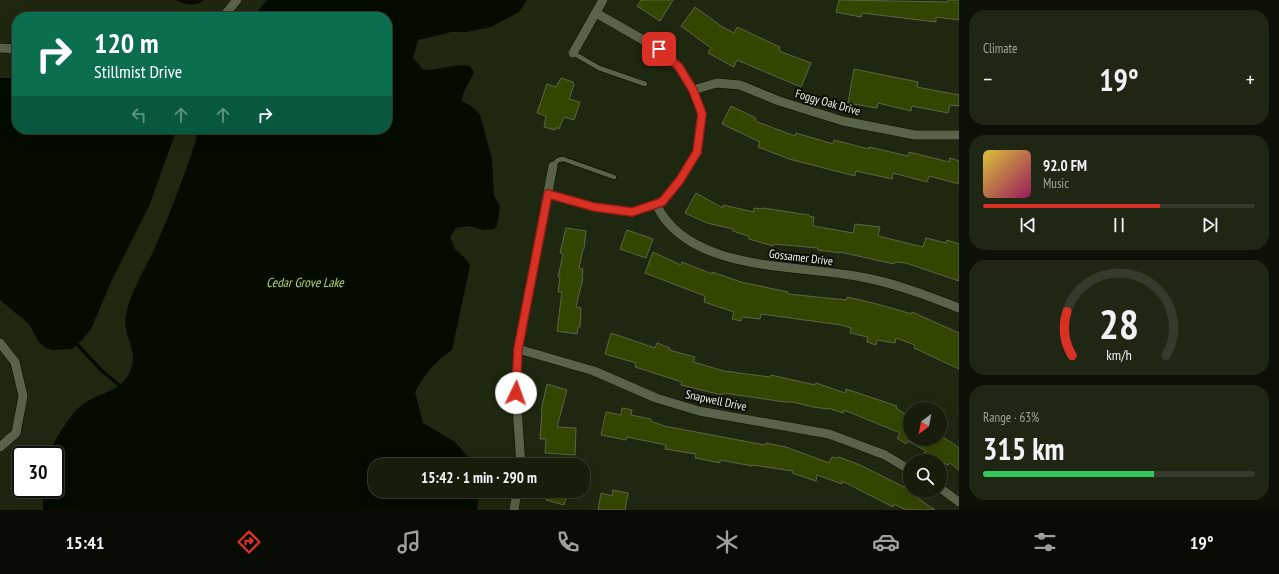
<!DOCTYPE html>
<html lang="en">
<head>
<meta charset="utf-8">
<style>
  body { margin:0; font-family:"PT Sans Narrow",sans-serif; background:#1f2614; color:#f1f3f6; height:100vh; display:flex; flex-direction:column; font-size:15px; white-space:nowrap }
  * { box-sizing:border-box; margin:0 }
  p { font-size:13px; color:#9ea29d }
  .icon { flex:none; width:22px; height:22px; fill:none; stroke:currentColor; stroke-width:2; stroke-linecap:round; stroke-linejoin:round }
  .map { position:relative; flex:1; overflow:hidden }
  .side { display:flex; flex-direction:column; gap:10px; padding:10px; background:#0c1006; width:320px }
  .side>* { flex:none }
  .hud { position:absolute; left:12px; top:12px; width:380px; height:122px; border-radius:16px; box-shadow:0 4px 16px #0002,0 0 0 1px #353b2c; background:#0b6e4f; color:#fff; overflow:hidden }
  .needle { width:26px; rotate:212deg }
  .tools { position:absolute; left:903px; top:402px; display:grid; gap:8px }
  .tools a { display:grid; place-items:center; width:44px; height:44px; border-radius:50%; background:#161d0b; box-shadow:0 4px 16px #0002,0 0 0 1px #353b2c; font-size:20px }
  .speed { position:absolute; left:12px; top:446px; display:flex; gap:8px; font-size:20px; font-weight:700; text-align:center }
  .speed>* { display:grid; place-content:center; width:52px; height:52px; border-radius:50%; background:#161d0b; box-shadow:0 4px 16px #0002,0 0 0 1px #353b2c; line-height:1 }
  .speed .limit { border:2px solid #111; border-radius:6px; background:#fff; color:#111 }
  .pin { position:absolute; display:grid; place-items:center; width:34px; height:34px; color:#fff; margin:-17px; border-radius:8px; box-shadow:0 2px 6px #0006 }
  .me { position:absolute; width:44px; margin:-22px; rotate:3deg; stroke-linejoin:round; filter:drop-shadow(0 0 3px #0008) }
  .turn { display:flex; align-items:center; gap:14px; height:84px; padding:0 16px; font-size:18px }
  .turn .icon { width:52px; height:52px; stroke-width:2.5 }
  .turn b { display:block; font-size:28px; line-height:34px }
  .lanes { display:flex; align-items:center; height:38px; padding:0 16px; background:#0003; justify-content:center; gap:20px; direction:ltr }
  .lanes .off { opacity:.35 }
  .big { font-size:30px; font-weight:700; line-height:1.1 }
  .side .tile { flex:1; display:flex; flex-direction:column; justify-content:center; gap:6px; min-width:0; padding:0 14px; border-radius:16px; background:#1f2614 }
  .side .dial { align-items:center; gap:0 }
  .dial svg { height:104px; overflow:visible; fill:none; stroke:#353b2c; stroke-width:7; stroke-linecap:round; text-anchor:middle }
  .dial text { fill:#f1f3f6; stroke:none }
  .song { display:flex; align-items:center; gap:12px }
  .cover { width:48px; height:48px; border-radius:6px; background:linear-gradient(135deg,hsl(50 70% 55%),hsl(330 70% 35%)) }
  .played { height:4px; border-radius:2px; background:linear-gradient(90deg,#d93025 65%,#353b2c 65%) }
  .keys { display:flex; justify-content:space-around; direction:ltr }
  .heat { display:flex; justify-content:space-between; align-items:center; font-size:22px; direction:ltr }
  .charge { height:6px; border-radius:3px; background:linear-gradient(90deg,#34c759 63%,#353b2c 0) }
  .trip { position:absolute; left:368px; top:458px; width:222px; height:40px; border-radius:16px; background:#161d0b; box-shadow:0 4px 16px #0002,0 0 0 1px #353b2c; font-weight:700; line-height:40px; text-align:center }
  .tab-bar { display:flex; height:64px; justify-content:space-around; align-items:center; background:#090c04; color:#9ea29d }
  .tab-bar .icon { width:28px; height:28px }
  .tab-bar .current { color:#d93025 }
  .tab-bar b { font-size:18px; color:#f1f3f6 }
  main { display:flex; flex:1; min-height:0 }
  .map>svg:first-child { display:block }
  .water { fill:#040c00 }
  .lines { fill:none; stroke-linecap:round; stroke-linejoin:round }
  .stream { stroke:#040c00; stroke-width:3.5 }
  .building { fill:#324600; stroke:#5a654b }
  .lane-casing { stroke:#080f00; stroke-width:6 }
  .street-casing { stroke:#080f00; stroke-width:10 }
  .lane { stroke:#586349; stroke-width:4.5 }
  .street { stroke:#586349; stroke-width:9 }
  .route-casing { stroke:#8d1f18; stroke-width:10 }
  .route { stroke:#d93025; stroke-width:7 }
  .labels { text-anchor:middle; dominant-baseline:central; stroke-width:4; stroke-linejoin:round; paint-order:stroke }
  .street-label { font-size:12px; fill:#f0f6e7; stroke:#0a0e05 }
  .water-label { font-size:13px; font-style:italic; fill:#afd278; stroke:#0a0e05 }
</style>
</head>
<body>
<main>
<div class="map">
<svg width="959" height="510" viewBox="0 0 959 510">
  <rect width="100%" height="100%" fill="#1e270f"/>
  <path class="water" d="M176 0H204C195 7 185 5 176 0Z
    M267 0H527L519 12 491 27 467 32H451L418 40 413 58 424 70C441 70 454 63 470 66L474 72C470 83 463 89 462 101L474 108 480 115 492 159 494 196 500 206 497 226 494 229 483 230 469 226 456 228 450 237 455 249 468 261 470 266 452 350C435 361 425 374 415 392L423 423 455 442 475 465H375V491H480L477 510H43V489H55V455H49C53 442 71 413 82 405 97 393 120 392 129 374 141 349 121 337 126 315 131 289 147 267 157 243 173 206 188 167 199 129H387V17H253Z
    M0 78H17V129H177L149 206 111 282 91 329 82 340 72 349 52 350 46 348 38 341 29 324 0 300Z"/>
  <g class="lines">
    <path class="stream" d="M77 344 101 370 119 385"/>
  </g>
  <path class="building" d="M641 0H673L660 21 637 6Z
    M839 0 948 2V0H959V20L936 17V22L862 13 861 17 836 12Z
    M695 7 721 26 734 33 737 27 780 47 779 51 811 63 801 87 737 60 734 67 708 53 711 48 681 26Z
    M854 69 918 82 917 87 959 95V106L950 105 948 113 912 106 911 111 878 103 877 108 848 103Z
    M561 78 573 82 574 85 569 99 580 102 574 120 564 117 559 129 556 127 555 130 544 127 546 116 537 113 547 84 556 87Z
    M731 106 756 118 755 121 795 136 796 133 833 144 834 140 869 149V147L908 156 909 152 949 162 950 158 959 161V184L929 176 927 182 893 173 892 179 856 171 855 176 789 159 758 147 760 142 722 124Z
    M696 193 723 208V205L754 212V208L761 209 763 208 809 215V216L814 217 813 226 853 233 855 224 880 227 878 236 923 247 926 238 946 243 947 240 959 244V281L906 263 895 262 894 264 840 252V253L818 250V248L774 244 773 246 749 239 748 236 733 231V229L707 223 685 213Z
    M566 228 586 231 584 249H583L579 268 583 269 582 278H583L576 307 581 308 580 327H578L577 334 557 331 562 292H558L560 277H558L563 254 560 253Z
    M627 230 653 239 646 258 620 249Z
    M653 252 681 265 682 262 712 274V272L741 282 788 292V294L846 300 847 297 877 304 912 314V312L959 333V369L914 348 915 345 896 338 895 343 877 340 876 345 867 342 868 337 850 333 851 328 841 325 761 314 760 319 742 317 741 321 732 319 734 312 704 302 705 296 645 273Z
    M611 333 655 348 657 343 670 348 669 350 695 357 693 362 724 371 770 377 771 375 815 385 816 383 845 393 846 389 897 406 896 408 910 417 909 439H942L943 437 959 448V470L950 463 948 465 935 459 924 453 926 451 908 441 906 444 897 438 900 433 844 410 843 413 828 408V409L813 407 793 402H785L724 393 722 395 681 385 682 382 635 367 636 363 605 354Z
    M547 384 567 390 557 427 576 428 575 455 545 453 546 439H540L542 411H541Z
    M622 408 632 410 631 415 651 419V421L664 426 765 445 766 443 786 447 829 463 832 457 836 458 839 457 860 465 918 494 916 497 935 510H906L894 504 893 507 842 481V484L817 475 816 481 792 473 793 471 752 465V466L720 460V463L695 458 696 454 665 449 666 445 627 437 626 440 601 435 606 412 621 415Z
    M613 490 628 493 625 510H598L601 493 612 496Z
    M548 491 568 493 564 505 546 500Z"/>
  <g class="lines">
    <defs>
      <path id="lane" d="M573 53 599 68 645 84
        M553 166 558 160 563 159 614 177"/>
      <path id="street" d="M223 17 237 0
        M0 48 17 49
        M573 53 603 0
        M693 90 717 83 740 85 779 101 843 121 915 135H959
        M548 194 594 207 632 212 662 202 680 180 697 152 702 114 693 90 679 67 659 49 596 13
        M656 204C688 273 798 264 861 277 895 283 928 296 959 308
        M0 343 15 362 23 396 16 433 0 447
        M518 349 594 371 656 398 699 411 829 434 885 455 910 470
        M521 465 516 393 518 349 553 166
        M940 488 959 502
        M514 510 517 491"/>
    </defs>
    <use href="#lane" class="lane-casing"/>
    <use href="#street" class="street-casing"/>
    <use href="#lane" class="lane"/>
    <use href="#street" class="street"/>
  </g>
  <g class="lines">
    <defs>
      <path id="route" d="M516 393 518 349 548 194 594 207 632 212 662 202 680 180 697 152 702 114 693 90 679 67 659 49"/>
    </defs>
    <use href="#route" class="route-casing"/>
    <use href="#route" class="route"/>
  </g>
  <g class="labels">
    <g class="street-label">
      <text transform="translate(828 102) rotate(16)">Foggy Oak Drive</text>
      <text transform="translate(801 257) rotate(7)">Gossamer Drive</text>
      <text transform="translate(716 400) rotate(12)">Snapwell Drive</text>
    </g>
    <g class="water-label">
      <text x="305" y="282">Cedar Grove Lake</text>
    </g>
  </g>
</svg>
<div class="tools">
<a><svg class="needle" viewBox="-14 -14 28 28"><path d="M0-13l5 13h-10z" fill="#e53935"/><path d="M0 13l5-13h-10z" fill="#9ea29d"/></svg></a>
<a><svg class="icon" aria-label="search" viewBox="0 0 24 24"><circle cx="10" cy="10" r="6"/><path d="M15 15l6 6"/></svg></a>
</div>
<div class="speed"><div class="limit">30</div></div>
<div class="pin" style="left:659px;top:49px;background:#d93025"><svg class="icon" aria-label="arrive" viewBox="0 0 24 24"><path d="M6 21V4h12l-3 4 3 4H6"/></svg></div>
<svg class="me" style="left:516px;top:393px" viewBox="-20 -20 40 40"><circle r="19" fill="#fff"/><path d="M0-13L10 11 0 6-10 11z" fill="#d93025"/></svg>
<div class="trip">15:42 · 1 min · 290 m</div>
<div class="hud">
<div class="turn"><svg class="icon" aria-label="right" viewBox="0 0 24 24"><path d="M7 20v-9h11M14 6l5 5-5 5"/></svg><div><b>120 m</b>Stillmist Drive</div></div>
<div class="lanes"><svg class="icon off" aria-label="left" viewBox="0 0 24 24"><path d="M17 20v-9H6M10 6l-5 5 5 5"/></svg><svg class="icon off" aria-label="ahead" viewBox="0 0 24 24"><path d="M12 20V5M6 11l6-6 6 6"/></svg><svg class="icon off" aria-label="ahead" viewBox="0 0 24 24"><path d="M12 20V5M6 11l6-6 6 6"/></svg><svg class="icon" aria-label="right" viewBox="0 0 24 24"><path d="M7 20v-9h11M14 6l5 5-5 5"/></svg></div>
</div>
</div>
<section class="side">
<div class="tile"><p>Climate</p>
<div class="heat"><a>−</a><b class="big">19°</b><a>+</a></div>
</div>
<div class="tile">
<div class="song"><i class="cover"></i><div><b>92.0 FM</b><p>Music</p></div></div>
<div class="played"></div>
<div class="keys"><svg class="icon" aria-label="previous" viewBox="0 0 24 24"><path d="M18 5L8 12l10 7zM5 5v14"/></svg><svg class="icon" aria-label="pause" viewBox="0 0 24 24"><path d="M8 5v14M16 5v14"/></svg><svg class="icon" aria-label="next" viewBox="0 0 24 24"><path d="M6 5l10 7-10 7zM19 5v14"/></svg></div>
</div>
<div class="tile dial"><svg viewBox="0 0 100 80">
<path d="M14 69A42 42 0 1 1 86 69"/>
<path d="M14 69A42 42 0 0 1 10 35" stroke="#d93025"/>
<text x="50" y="56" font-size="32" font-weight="700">28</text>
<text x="50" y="72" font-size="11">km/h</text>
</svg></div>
<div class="tile"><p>Range · 63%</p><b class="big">315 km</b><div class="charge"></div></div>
</section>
</main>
<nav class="tab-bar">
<b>15:41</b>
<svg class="icon current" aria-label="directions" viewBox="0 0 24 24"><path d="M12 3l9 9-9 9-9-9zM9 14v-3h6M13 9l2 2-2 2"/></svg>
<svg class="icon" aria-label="music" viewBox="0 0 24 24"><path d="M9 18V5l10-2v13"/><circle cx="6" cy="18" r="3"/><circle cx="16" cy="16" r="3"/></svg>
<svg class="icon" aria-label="phone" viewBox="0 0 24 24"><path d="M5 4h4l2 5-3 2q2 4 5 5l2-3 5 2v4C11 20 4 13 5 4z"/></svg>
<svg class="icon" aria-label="climate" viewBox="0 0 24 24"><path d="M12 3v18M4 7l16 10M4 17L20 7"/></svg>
<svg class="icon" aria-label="car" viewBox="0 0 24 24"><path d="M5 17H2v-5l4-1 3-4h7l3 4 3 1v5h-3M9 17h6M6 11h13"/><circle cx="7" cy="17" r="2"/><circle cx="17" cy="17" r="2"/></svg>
<svg class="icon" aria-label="filters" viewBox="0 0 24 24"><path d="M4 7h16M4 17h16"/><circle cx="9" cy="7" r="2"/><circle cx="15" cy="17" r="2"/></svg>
<b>19°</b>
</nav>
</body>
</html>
